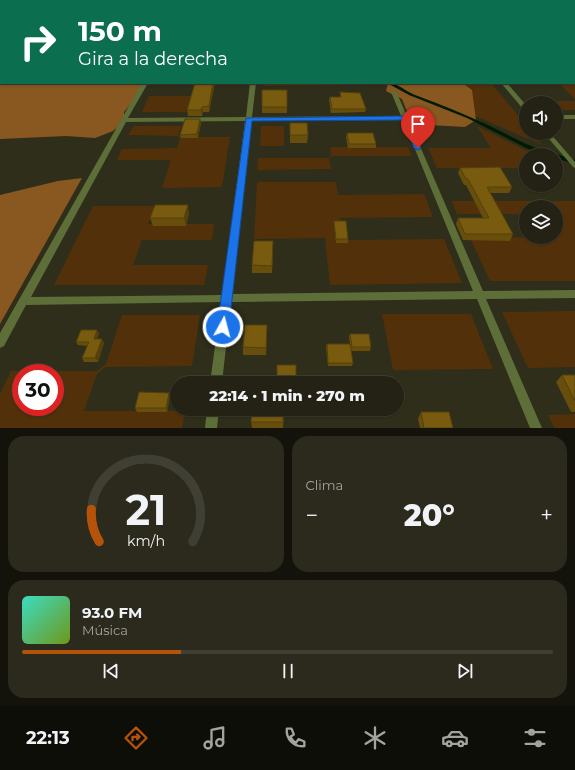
<!DOCTYPE html>
<html lang="es">
<head>
<meta charset="utf-8">
<style>
  body { margin:0; font-family:Montserrat,sans-serif; background:#2b2a1d; color:#f1f3f6; height:100vh; display:flex; flex-direction:column; font-size:15px; white-space:nowrap }
  * { box-sizing:border-box; margin:0 }
  p { font-size:13px; color:#a3a4a0 }
  .icon { flex:none; width:22px; height:22px; fill:none; stroke:currentColor; stroke-width:2; stroke-linecap:round; stroke-linejoin:round }
  .map { position:relative; height:428px; overflow:hidden }
  .side { display:flex; flex-direction:column; gap:8px; padding:8px; background:#13130b; flex:1 }
  .side>* { flex:none }
  .hud { position:absolute; left:0px; top:0px; width:575px; height:84px; box-shadow:0 1px 3px #0004,0 0 0 1px #403f34; background:#0b6e4f; color:#fff; overflow:hidden }
  .fabs { position:absolute; left:519px; top:96px; display:grid; gap:8px }
  .fabs a { display:grid; place-items:center; width:44px; height:44px; border-radius:50%; background:#232214; box-shadow:0 1px 3px #0004,0 0 0 1px #403f34; font-size:20px }
  .speed { position:absolute; left:12px; top:364px; display:flex; gap:8px; font-size:20px; font-weight:700; text-align:center }
  .speed>* { display:grid; place-content:center; width:52px; height:52px; border-radius:50%; background:#232214; box-shadow:0 1px 3px #0004,0 0 0 1px #403f34; line-height:1 }
  .speed .limit { border:6px solid #d22; background:#fff; color:#111 }
  .pin { position:absolute; display:grid; place-items:center; width:34px; height:34px; color:#fff; margin:-41px -17px; border-radius:50% 50% 50% 0; rotate:-45deg; box-shadow:0 0 4px #0007 }
  .pin .icon { rotate:45deg }
  .me { position:absolute; width:44px; margin:-22px; rotate:7deg; stroke-linejoin:round; filter:drop-shadow(0 0 3px #0008) }
  .turn { display:flex; align-items:center; gap:14px; height:84px; padding:0 12px; font-size:18px }
  .turn .icon { width:52px; height:52px; stroke-width:2.5 }
  .turn b { display:block; font-size:28px; line-height:34px }
  .big { font-size:30px; font-weight:800; line-height:1.1 }
  .side .widget { flex:1; display:flex; flex-direction:column; justify-content:center; gap:6px; min-width:0; padding:0 14px; border-radius:16px; background:#2b2a1d }
  .side .dial { align-items:center; gap:0 }
  .dial svg { height:104px; overflow:visible; fill:none; stroke:#403f34; stroke-width:7; stroke-linecap:round; text-anchor:middle }
  .dial text { fill:#f1f3f6; stroke:none }
  .song { display:flex; align-items:center; gap:12px }
  .cover { width:48px; height:48px; border-radius:6px; background:linear-gradient(135deg,hsl(170 70% 55%),hsl(80 70% 35%)) }
  .played { height:4px; border-radius:2px; background:linear-gradient(90deg,#b45309 30%,#403f34 30%) }
  .keys { display:flex; justify-content:space-around; direction:ltr }
  .heat { display:flex; justify-content:space-between; align-items:center; font-size:22px; direction:ltr }
  .side .tiles { flex:1; display:grid; gap:8px; grid-template-columns:1fr 1fr }
  .widget:last-child { grid-column:span 2 }
  .trip { position:absolute; left:170px; top:376px; width:234px; height:40px; border-radius:20px; background:#232214; box-shadow:0 1px 3px #0004,0 0 0 1px #403f34; font-weight:800; line-height:40px; text-align:center }
  .menu { display:flex; height:64px; justify-content:space-around; align-items:center; background:#0e0e08; color:#a3a4a0 }
  .menu .icon { width:28px; height:28px }
  .menu .active { color:#b45309 }
  .menu b { font-size:18px; color:#f1f3f6 }
  .map>svg:first-child { display:block }
  .green { fill:#52310a; fill-rule:evenodd }
  .forest { fill:#895821 }
  .water { fill:#001b00 }
  .lines { fill:none; stroke-linecap:round; stroke-linejoin:round }
  .stream { stroke:#001b00; stroke-width:4 }
  .street { fill:#5d6e38; fill-rule:evenodd }
  .wall { fill:#674e0c }
  .shaded-wall { fill:#54400a }
  .building { fill:#785b0e; stroke:#54400a }
  .route { fill:#1a73e8; stroke:#114b97 }
</style>
</head>
<body>
<div class="map">
<svg width="575" height="428" viewBox="0 0 575 428">
  <rect width="100%" height="100%" fill="#2f2e1a"/>
  <path class="green" d="M574 61 575 62V99L558 83H574Z
    M264 83H385L390 85 263 86Z
    M405 83H491L526 125V133H532L542 145 407 86Z
    M149 96H191L186 112H142Z
    M532 101H575V110H556V103H534Z
    M134 126H181L178 135 181 137H230L222 187 162 188 171 160H117L122 149 177 148 180 138 177 136 128 135Z
    M261 126H284V146H260Z
    M477 126 535 155H526V168H437L428 148H491Z
    M330 147H408L412 156H333L329 158 331 169 257 170 258 158H329L331 155Z
    M257 182H336L338 195 424 194 433 217 340 218 343 240 444 239 462 283 330 285 325 238 254 239Z
    M452 201H575V281H490L470 238 556 237V207H526V214H457Z
    M93 206H154L148 224H214L212 240H142L133 265H208L204 285H54Z
    M575 311V367L528 368 502 312Z
    M382 314H471L493 369 393 370Z
    M122 315H200L192 366 105 367 97 374 84 411H185L182 428H0V394L11 371H97L106 364ZM21 373H55V407H21Z
    M575 414V428H554L548 415Z"/>
  <path class="forest" d="M0 70 1 83H145V87L124 112V121L113 131 95 138 66 136 0 139Z
    M388 83H462L472 90 476 120 465 127 412 124 402 99 386 91Z
    M82 178 0 324V195L58 181Z"/>
  <path class="water" d="M387 83C398 83 405 91 415 95 440 104 464 114 488 125 510 135 530 149 553 152L555 155H543L526 148 467 118 409 95Z"/>
  <g class="lines">
    <path class="stream" d="M556 156 575 162"/>
    <path class="street" d="M189 0H193L188 1Z
      M261 0H265V1H261Z
      M355 0H359V1H355Z
      M430 0H434L435 1H431Z
      M507 0H511L512 1H508Z
      M574 35H575V37H574Z
      M574 50H575V52H574Z
      M142 83H148L128 118 246 117 250 83H256L252 117 401 116 391 92 396 91 483 291 575 290V298L486 299 542 428H530L477 299 231 302 222 383H210L221 302 26 305 4 346 0 348V333ZM403 120 473 291 232 294 251 121ZM245 121 222 295 31 297 126 122Z
      M501 83H507L526 105V111L524 110Z
      M556 115H575V119H556Z
      M544 133H550L575 162V168L573 167Z
      M207 409H219L217 428H205Z"/>
  </g>
  <path class="wall" d="M215 83 209 112H203L202 116H188L187 110Z
    M287 90V113H262V107Z
    M340 92 366 109 365 112 331 113 329 100 330 97H340Z
    M200 119 201 123 198 138H181L180 135Z
    M290 123 308 135 307 143H290Z
    M347 133 376 144V148H348L346 137Z
    M460 168 512 187 509 193H490L513 234 510 241 463 240 456 224 458 218H483L466 185H464L458 173Z
    M189 213 186 226H153L150 218Z
    M334 221 348 239V243H336L334 225Z
    M273 249 272 273H252V265Z
    M97 330 99 334 97 339 104 343 98 362H84L82 358 87 346 78 345 76 342Z
    M267 333 266 355H243V347Z
    M350 334 371 347 370 351H351L353 363 352 366H328L326 348 327 344H350L349 338Z
    M562 375H575V412H571L556 382Z
    M353 376 381 383H351Z
    M169 393 170 396 167 412H137L135 408Z
    M251 409H296V411H284L283 428H252L251 422 252 411H251Z
    M354 409H385L383 415H355Z
    M421 412 453 428H420L418 419Z"/>
  <path class="shaded-wall" d="M213 83H215L209 112V106Z
    M202 107 203 112 202 116 201 110Z
    M200 119 201 123 198 138 197 134Z
    M188 205 189 213 186 226 184 218Z
    M273 241V249L272 273V266Z
    M97 330 99 334 96 343 94 339Z
    M102 339 104 343 98 362 95 358Z
    M169 393 170 396 167 412 166 408Z"/>
  <path class="building" d="M545 0H571L573 1H547Z
    M574 2H575V24H574Z
    M195 83H213L209 106 202 107 201 110H187Z
    M262 90H287V107H262Z
    M340 92 360 93 366 109H332L330 97H341Z
    M185 119H200L197 134 180 135Z
    M290 123H307L308 135H290Z
    M347 133H373L376 144H349Z
    M500 167 512 187H487L513 234H465L458 218H489L468 179H466L460 168Z
    M155 205H188L184 218H150Z
    M334 221H346L348 239H336Z
    M254 241H273L272 266 252 265Z
    M245 325H267L266 348 243 347Z
    M81 330H97L94 339H102L95 358H82L89 342H76Z
    M350 334H369L371 347H352Z
    M327 344H350L353 363H328Z
    M277 365H296V383H252V379L277 380Z
    M562 375H575V401Z
    M353 376H380L381 383H354Z
    M139 392 169 393 166 408H135Z
    M252 409H283V422H251Z
    M421 412H449L453 428H424Z"/>
  <path class="route" d="M405 116 409 118 421 148 420 149 418 150 414 148 403 120 252 121 229 327 227 330 223 332 219 330 217 327 246 118Z"/>
</svg>
<div class="fabs">
<a><svg class="icon" aria-label="sound" viewBox="0 0 24 24"><path d="M4 9h4l5-4v14l-5-4H4zM17 9q2 3 0 6"/></svg></a>
<a><svg class="icon" aria-label="search" viewBox="0 0 24 24"><circle cx="10" cy="10" r="6"/><path d="M15 15l6 6"/></svg></a>
<a><svg class="icon" aria-label="layers" viewBox="0 0 24 24"><path d="M12 4l9 5-9 5-9-5zM3 14l9 5 9-5"/></svg></a>
</div>
<div class="speed"><div class="limit">30</div></div>
<div class="pin" style="left:418px;top:148px;background:#d93025"><svg class="icon" aria-label="arrive" viewBox="0 0 24 24"><path d="M6 21V4h12l-3 4 3 4H6"/></svg></div>
<svg class="me" style="left:223px;top:327px" viewBox="-20 -20 40 40"><circle r="17" fill="#1a73e8" stroke="#fff" stroke-width="3"/><path d="M0-11L8 9 0 5-8 9z" fill="#fff"/></svg>
<div class="trip">22:14 · 1 min · 270 m</div>
<div class="hud">
<div class="turn"><svg class="icon" aria-label="right" viewBox="0 0 24 24"><path d="M7 20v-9h11M14 6l5 5-5 5"/></svg><div><b>150 m</b>Gira a la derecha</div></div>
</div>
</div>
<section class="side">
<div class="tiles">
<div class="widget dial"><svg viewBox="0 0 100 80">
<path d="M14 69A42 42 0 1 1 86 69"/>
<path d="M14 69A42 42 0 0 1 8 44" stroke="#b45309"/>
<text x="50" y="56" font-size="32" font-weight="700">21</text>
<text x="50" y="72" font-size="11">km/h</text>
</svg></div>
<div class="widget"><p>Clima</p>
<div class="heat"><a>−</a><b class="big">20°</b><a>+</a></div>
</div>
<div class="widget">
<div class="song"><i class="cover"></i><div><b>93.0 FM</b><p>Música</p></div></div>
<div class="played"></div>
<div class="keys"><svg class="icon" aria-label="previous" viewBox="0 0 24 24"><path d="M18 5L8 12l10 7zM5 5v14"/></svg><svg class="icon" aria-label="pause" viewBox="0 0 24 24"><path d="M8 5v14M16 5v14"/></svg><svg class="icon" aria-label="next" viewBox="0 0 24 24"><path d="M6 5l10 7-10 7zM19 5v14"/></svg></div>
</div>
</div>
</section>
<nav class="menu">
<b>22:13</b>
<svg class="icon active" aria-label="directions" viewBox="0 0 24 24"><path d="M12 3l9 9-9 9-9-9zM9 14v-3h6M13 9l2 2-2 2"/></svg>
<svg class="icon" aria-label="music" viewBox="0 0 24 24"><path d="M9 18V5l10-2v13"/><circle cx="6" cy="18" r="3"/><circle cx="16" cy="16" r="3"/></svg>
<svg class="icon" aria-label="phone" viewBox="0 0 24 24"><path d="M5 4h4l2 5-3 2q2 4 5 5l2-3 5 2v4C11 20 4 13 5 4z"/></svg>
<svg class="icon" aria-label="climate" viewBox="0 0 24 24"><path d="M12 3v18M4 7l16 10M4 17L20 7"/></svg>
<svg class="icon" aria-label="car" viewBox="0 0 24 24"><path d="M5 17H2v-5l4-1 3-4h7l3 4 3 1v5h-3M9 17h6M6 11h13"/><circle cx="7" cy="17" r="2"/><circle cx="17" cy="17" r="2"/></svg>
<svg class="icon" aria-label="filters" viewBox="0 0 24 24"><path d="M4 7h16M4 17h16"/><circle cx="9" cy="7" r="2"/><circle cx="15" cy="17" r="2"/></svg>
</nav>
</body>
</html>
